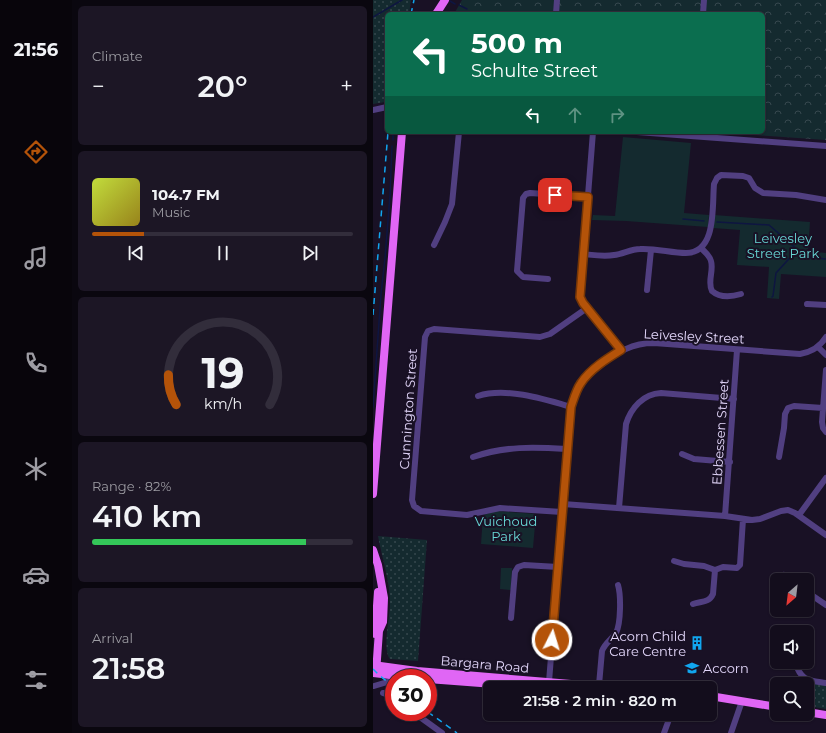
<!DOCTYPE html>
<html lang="en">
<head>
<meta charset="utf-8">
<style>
  body { margin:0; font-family:Montserrat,sans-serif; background:#1c1625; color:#f1f3f6; height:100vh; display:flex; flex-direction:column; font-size:15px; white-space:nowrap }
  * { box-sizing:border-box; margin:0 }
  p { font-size:13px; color:#9d9ca3 }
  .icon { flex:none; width:22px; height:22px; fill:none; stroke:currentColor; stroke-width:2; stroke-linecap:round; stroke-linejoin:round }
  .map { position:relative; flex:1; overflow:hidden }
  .drawer { display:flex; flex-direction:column; gap:6px; padding:6px; background:#0a070f; width:301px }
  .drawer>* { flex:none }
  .banner { position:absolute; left:12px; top:12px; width:380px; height:122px; border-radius:6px; box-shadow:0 1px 3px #0004,0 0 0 1px #322d3b; background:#0b6e4f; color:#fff; overflow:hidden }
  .needle { width:26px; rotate:208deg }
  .controls { position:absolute; left:397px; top:573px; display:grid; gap:8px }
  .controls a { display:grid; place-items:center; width:44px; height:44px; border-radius:6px; background:#130d1c; box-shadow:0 1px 3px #0004,0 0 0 1px #322d3b; font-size:20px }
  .speed { position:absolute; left:12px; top:669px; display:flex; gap:8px; font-size:20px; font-weight:700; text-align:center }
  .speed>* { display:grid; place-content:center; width:52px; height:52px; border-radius:50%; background:#130d1c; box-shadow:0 1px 3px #0004,0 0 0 1px #322d3b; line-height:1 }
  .speed .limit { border:6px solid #d22; background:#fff; color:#111 }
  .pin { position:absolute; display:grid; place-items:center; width:34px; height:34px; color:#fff; margin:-17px; border-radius:8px; box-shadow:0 2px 6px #0006 }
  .me { position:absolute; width:44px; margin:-22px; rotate:5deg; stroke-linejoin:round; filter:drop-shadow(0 0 3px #0008) }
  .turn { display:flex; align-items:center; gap:14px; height:84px; padding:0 20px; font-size:18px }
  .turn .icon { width:52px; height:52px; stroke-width:2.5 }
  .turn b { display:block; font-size:28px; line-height:34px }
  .lanes { display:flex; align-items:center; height:38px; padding:0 20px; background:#0003; justify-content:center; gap:20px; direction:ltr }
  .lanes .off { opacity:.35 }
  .big { font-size:30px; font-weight:600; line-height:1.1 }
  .drawer .card { flex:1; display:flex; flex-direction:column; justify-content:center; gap:6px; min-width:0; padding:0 14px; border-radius:6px; background:#1c1625 }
  .drawer .dial { align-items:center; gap:0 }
  .dial svg { height:104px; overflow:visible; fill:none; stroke:#322d3b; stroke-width:7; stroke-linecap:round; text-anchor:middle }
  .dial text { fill:#f1f3f6; stroke:none }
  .song { display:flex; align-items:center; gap:12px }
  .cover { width:48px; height:48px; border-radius:6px; background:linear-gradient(135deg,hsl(70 70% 55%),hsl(50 70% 35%)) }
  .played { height:4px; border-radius:2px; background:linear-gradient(90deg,#b45309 20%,#322d3b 20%) }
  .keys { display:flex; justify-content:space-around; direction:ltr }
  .heat { display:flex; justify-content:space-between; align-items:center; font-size:22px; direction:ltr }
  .charge { height:6px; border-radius:3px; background:linear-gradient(90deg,#34c759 82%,#322d3b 0) }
  .trip { position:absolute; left:110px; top:681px; width:234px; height:40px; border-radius:6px; background:#130d1c; box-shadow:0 1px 3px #0004,0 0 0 1px #322d3b; font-weight:600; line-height:40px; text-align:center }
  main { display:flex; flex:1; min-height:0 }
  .menu { display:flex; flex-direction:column; width:72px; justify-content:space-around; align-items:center; background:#08050b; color:#9d9ca3 }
  .menu .icon { width:28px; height:28px }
  .menu .selected { color:#b45309 }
  .menu b { font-size:18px; color:#f1f3f6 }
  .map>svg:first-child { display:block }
  .grass { fill:url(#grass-dots) }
  .forest { fill:url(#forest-crowns) }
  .green { fill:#142a2f }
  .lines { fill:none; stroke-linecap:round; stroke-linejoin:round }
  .stream { stroke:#0e1541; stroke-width:1.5 }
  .minor { stroke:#513f81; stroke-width:6 }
  .major { stroke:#e066f5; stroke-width:8 }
  .rail { stroke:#11a6ef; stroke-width:1.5; stroke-dasharray:6 5; stroke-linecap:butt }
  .route-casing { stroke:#753606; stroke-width:10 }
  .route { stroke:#b45309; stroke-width:7 }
  .labels { text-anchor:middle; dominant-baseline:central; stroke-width:4; stroke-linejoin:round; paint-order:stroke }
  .park-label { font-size:13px; fill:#68d8d6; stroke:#191125 }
  .street-label { font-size:13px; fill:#e4d8fc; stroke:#191125 }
  .poi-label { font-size:13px; fill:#e4d8fc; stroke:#191125; text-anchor:end }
</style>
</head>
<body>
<main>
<nav class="menu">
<b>21:56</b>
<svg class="icon selected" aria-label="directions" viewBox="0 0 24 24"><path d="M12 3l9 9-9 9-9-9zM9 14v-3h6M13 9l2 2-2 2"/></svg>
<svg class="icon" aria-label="music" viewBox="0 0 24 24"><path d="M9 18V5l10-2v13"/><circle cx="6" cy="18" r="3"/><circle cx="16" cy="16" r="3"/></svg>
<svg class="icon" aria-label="phone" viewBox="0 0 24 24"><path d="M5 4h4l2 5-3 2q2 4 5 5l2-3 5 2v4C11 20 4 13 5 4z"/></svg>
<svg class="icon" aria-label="climate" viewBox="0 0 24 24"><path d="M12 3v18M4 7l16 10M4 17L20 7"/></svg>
<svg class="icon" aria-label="car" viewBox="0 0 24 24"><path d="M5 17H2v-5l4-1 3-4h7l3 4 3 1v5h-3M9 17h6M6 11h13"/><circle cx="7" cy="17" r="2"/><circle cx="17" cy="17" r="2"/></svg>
<svg class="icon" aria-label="filters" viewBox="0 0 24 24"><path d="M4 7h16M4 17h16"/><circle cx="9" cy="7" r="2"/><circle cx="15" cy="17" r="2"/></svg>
</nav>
<section class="drawer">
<div class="card"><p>Climate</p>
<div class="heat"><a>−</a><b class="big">20°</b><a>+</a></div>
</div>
<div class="card">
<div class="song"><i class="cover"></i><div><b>104.7 FM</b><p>Music</p></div></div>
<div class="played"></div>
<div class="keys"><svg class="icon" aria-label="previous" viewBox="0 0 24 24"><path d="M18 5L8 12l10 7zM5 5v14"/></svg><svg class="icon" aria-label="pause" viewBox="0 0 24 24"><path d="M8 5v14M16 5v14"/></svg><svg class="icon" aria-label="next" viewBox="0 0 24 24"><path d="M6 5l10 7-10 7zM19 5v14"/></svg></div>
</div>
<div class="card dial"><svg viewBox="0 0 100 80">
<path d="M14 69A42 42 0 1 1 86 69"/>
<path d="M14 69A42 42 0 0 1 8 46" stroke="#b45309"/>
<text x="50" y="56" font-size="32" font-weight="700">19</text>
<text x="50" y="72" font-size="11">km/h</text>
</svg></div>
<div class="card"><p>Range · 82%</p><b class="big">410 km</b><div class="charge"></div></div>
<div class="card"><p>Arrival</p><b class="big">21:58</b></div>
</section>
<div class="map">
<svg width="453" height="733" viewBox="0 0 453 733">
  <defs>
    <pattern id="grass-dots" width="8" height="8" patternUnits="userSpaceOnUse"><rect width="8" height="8" fill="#142a2f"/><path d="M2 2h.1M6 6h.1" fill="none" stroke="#36484e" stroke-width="1.8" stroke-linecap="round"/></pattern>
    <pattern id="forest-crowns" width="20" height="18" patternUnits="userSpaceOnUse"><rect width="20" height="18" fill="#142a2f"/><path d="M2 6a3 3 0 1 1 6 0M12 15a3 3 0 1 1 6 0" fill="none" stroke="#36484e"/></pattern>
  </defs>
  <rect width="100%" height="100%" fill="#191125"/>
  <path class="grass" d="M0 0H38L36 14H14V97L12 102 0 104Z
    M5 536 54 540 45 661 17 659C9 649 17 617 17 604 17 581 9 558 5 536Z
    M432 681 453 685V709L434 706V684H431Z"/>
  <path class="forest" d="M89 0H453V140L339 132H390V14H81Z"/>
  <path class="green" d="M250 137 318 143 311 213 336 215 335 227 253 221 219 220 220 215 242 216Z
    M341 215 437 222 435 251 453 253V277L408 274 406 299 394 298 396 267 364 265 367 230 340 228Z
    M123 511 163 514 160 548 108 544 110 515Z
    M128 568H139L138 590 127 589Z"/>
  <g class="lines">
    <path class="stream" d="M77 1 82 4
      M86 5 94 9
      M0 17 29 0
      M20 132V140
      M310 219 331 221
      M344 222 396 225 433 257 453 259
      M399 297 400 296 403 273 424 250
      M0 407 8 294 12 258 17 195 19 146"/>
    <path class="minor" d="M183 14 184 0
      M330 14 331 0
      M0 110 14 107
      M220 132 207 297 214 308 248 350
      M264 132 453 146
      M61 245 72 222 79 204 86 132
      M328 248C332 252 337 256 338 261 341 271 334 282 339 291 347 298 358 297 368 294
      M210 254C220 255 231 257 241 255 250 254 258 249 267 249 283 248 298 253 313 253 344 253 339 206 341 184L344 178 348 175 370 176 376 178 382 188 390 193 423 195 453 200
      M175 279 150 277 144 271 150 198 153 194 157 193 215 197
      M274 290 278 250
      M434 304 453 305
      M445 347 453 355
      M453 370 449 422 450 428 453 432
      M105 396C133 387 171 399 198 407
      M309 454 321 459 357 462
      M100 457C132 446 160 447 194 449
      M406 457 411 428 412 414 415 408 421 406 450 408
      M190 504 352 516 379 520 387 519 408 511 415 510 422 513 453 535
      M246 508 253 424C258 408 270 394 288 393L361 399
      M189 512 127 508 94 515 48 511 41 506 39 500 52 337 55 331 61 329 167 337 177 334 214 308
      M426 515 453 478
      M352 516 364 350
      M301 561 311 564 331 566 342 570
      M342 570 350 567 364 568 367 565 370 519
      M411 575 418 580
      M434 592 453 605
      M320 604C328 601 336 603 340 594L342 570
      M138 618 142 572 145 567 151 565 185 567
      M409 630 412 632
      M422 662C428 681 435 680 453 683
      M176 682 197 416C198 405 201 393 207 384 212 376 220 370 228 365 245 352 259 343 281 343L427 354C439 352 447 347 453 337
      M226 685 229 651C232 643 239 639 243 633 248 623 248 595 245 585
      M1 686 21 680
      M10 693 14 694 21 699
      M40 712 69 733
      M291 733 298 714
      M358 733 369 701"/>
    <path class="major" d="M63 14 72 0
      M0 494 29 132
      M0 550 5 565 11 598 10 622 6 631 3 673
      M2 634 5 592
      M0 665 44 671 246 688
      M0 673 42 678
      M55 679 172 688
      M337 696 404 707
      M434 712 453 715"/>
    <path class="rail" d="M38 14 41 0
      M0 315 15 132
      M0 669 6 675 21 687
      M55 712 84 733"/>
  </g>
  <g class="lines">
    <defs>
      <path id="route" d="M179 640 198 407C201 398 203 390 208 383 217 369 235 358 248 350L210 303 207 297 215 197 182 195"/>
    </defs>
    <use href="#route" class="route-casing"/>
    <use href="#route" class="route"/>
  </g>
  <defs>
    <symbol id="building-bare" viewBox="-9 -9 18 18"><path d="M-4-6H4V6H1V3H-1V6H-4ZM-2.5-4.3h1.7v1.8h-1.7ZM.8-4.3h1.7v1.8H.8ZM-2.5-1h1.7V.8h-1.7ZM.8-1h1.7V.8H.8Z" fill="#11a6ef" stroke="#191125" stroke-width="2.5" paint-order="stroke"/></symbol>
    <symbol id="school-bare" viewBox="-9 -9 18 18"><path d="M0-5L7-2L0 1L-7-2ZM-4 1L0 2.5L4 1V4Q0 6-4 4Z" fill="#11a6ef" stroke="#191125" stroke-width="2.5" paint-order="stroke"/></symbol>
  </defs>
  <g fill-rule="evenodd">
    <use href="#building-bare" x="314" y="633" width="20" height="20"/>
    <use href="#school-bare" x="309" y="658" width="20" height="20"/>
  </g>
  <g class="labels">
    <g class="park-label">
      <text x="410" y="238">Leivesley<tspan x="410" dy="15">Street Park</tspan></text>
      <text x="133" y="521">Vuichoud<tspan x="133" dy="15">Park</tspan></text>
    </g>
    <g class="street-label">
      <text transform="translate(321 336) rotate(3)">Leivesley Street</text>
      <text transform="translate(35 409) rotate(-86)">Cunnington Street</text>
      <text transform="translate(347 432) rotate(-86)">Ebbessen Street</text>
      <text transform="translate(112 664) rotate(5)">Bargara Road</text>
    </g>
    <g class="poi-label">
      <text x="313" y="636">Acorn Child<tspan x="313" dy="15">Care Centre</tspan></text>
      <text x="330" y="668" text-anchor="start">Accorn</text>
    </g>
  </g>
</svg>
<div class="controls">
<a><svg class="needle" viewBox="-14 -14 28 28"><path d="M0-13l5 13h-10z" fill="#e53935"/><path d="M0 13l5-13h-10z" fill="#9d9ca3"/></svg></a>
<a><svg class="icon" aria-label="sound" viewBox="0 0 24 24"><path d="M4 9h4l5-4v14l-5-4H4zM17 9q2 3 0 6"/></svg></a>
<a><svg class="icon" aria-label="search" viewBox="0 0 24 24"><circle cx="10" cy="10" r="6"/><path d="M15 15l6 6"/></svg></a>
</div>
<div class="speed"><div class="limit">30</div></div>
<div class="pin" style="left:182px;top:195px;background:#d93025"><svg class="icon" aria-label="arrive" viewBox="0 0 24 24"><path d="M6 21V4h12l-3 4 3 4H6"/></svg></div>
<svg class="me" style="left:179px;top:640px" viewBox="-20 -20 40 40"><circle r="17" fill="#b45309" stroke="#fff" stroke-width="3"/><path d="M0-11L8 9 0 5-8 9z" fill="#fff"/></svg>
<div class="trip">21:58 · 2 min · 820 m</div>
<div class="banner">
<div class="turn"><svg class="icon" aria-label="left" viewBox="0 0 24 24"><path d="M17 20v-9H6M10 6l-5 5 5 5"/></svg><div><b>500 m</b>Schulte Street</div></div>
<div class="lanes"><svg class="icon" aria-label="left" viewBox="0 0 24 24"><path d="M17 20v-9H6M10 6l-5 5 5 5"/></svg><svg class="icon off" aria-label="ahead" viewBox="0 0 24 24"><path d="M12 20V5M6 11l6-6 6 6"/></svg><svg class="icon off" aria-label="right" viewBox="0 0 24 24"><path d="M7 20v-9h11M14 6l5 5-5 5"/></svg></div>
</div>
</div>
</main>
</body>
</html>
